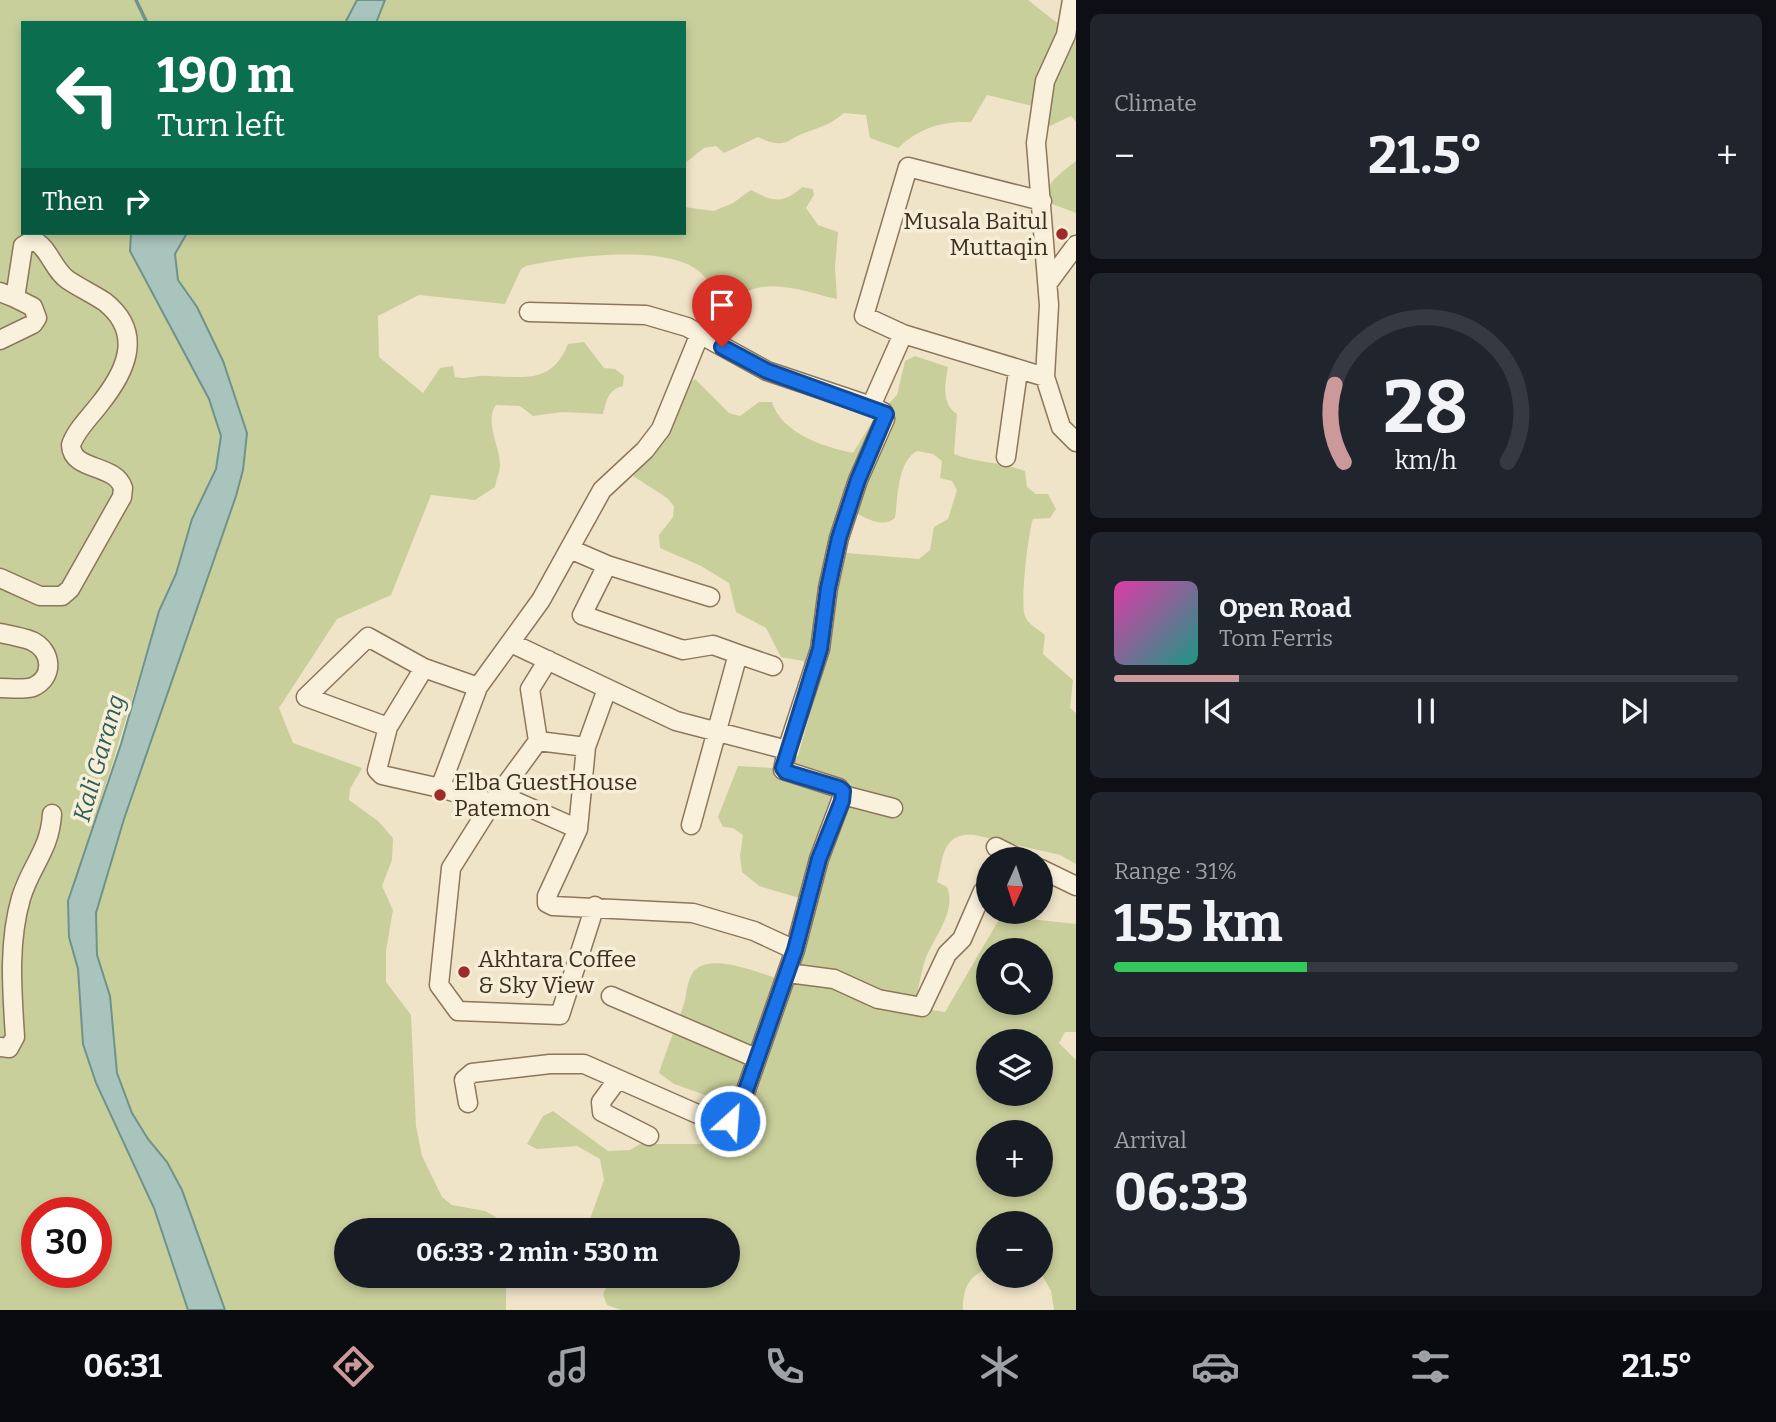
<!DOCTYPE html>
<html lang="en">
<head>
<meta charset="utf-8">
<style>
  body { margin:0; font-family:Bitter,serif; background:#20242c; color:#f1f3f6; height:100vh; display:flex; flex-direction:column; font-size:26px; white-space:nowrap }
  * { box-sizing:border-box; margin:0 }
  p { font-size:23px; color:#9ea1a6 }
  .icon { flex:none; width:38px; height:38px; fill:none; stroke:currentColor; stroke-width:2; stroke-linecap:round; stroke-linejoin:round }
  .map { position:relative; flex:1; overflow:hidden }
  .sheet { display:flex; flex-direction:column; gap:14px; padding:14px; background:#0d0f14; width:700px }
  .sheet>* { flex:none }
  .guide { position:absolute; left:21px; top:21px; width:665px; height:214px; border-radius:0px; box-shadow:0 4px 10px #0003; background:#0b6e4f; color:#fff; overflow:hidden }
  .needle { width:46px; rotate:183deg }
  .buttons { position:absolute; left:976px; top:847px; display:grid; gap:14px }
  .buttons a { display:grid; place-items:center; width:77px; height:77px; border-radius:50%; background:#171b24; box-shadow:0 4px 10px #0003; font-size:35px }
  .speed { position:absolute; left:21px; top:1197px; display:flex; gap:14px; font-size:35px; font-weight:700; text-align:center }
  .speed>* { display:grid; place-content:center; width:91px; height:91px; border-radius:50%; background:#171b24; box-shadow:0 4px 10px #0003; line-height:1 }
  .speed .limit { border:10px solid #d22; background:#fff; color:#111 }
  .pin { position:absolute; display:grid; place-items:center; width:60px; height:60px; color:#fff; margin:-72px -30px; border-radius:50% 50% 50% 0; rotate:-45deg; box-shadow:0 0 7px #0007 }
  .pin .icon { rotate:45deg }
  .me { position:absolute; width:77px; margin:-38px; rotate:26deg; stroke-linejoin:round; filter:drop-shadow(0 0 5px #0008) }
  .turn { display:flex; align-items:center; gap:24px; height:147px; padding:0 21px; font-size:32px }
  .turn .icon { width:91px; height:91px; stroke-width:2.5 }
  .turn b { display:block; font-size:49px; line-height:60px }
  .then { display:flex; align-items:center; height:66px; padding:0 21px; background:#0003; gap:14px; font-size:26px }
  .big { font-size:52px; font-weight:700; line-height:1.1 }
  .sheet .widget { flex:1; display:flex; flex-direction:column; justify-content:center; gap:10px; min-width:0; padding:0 24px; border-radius:10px; background:#20242c }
  .sheet .dial { align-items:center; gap:0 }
  .dial svg { height:182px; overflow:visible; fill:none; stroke:#363941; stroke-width:7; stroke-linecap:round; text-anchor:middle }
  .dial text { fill:#f1f3f6; stroke:none }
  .song { display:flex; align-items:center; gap:21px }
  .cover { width:84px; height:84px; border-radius:10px; background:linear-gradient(135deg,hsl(320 70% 55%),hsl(170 70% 35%)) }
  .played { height:7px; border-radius:4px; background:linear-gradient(90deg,#cc999b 20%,#363941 20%) }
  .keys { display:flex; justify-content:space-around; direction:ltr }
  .heat { display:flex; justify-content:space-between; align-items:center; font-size:38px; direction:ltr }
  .charge { height:10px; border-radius:5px; background:linear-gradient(90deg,#34c759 31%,#363941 0) }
  .trip { position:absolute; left:334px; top:1218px; width:406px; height:70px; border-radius:35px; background:#171b24; box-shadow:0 4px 10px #0003; font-weight:700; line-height:70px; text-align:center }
  .menu { display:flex; height:112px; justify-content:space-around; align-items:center; background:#090b0e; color:#9ea1a6 }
  .menu .icon { width:49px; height:49px }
  .menu .on { color:#cc999b }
  .menu b { font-size:32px; color:#f1f3f6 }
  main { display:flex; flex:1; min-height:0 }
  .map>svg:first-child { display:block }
  .green { fill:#c9cf9b; fill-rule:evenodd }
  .water { fill:#a9c4bc; stroke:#6f938a; stroke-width:2 }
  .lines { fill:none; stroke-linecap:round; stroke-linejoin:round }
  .stream { stroke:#6f938a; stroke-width:3.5 }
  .minor-casing { stroke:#8d765c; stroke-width:21 }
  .minor { stroke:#faf1dc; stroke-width:18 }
  .route-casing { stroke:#114b97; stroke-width:18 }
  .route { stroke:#1a73e8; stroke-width:12 }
  .poi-dot { fill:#9e2a2b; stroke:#f7eed8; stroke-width:2.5 }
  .labels { text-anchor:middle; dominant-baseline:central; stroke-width:7; stroke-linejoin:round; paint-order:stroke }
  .poi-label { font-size:23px; fill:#3d2e20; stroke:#f7eed8; text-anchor:start }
  .water-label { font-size:24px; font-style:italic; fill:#2f5d5a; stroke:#f7eed8 }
</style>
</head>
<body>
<main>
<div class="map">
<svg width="1076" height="1310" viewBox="0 0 1076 1310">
  <rect width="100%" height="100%" fill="#f0e4c8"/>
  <path class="green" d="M0 0H357L345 23H23V233H131L130 251 209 399 221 436 216 469 192 519 176 574 159 612 102 797 69 937 78 969 96 1083 154 1208 188 1310H0ZM37 1213H96V1272H37Z
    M385 0H1028L1066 30 1076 27V122L1071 116 1048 127 1045 109 987 95 971 122C942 121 919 128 898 148L870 138 866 115 844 113C829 125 826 125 810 131 784 139 788 151 758 137L724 153 716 146 704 148 684 164V23H376Z
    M1076 161V213L1044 201C1047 181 1061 173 1076 161Z
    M802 187 813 189 814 195 806 208 818 225 838 232 835 267 837 299C808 293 762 273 736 300 729 306 725 321 720 329L711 328 706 321C745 229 569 256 526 266L521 269 505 304 419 295 378 316 379 357 423 393 440 368 453 366 455 377C467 380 476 375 488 376 524 377 552 384 568 344L584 342 604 368 615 369 624 376 623 386C608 390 607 399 603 414L562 412 533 416 520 406 496 405C484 422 500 446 500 465 500 472 496 480 495 487L475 500 431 495 391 595 337 619 279 708 293 743 362 768 350 789 349 800 378 821 393 838 392 860 382 886 393 910 386 951V982L411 1015 416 1126 422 1156 442 1197 452 1205 485 1211 496 1217 499 1230H346V1276H506V1310H225L182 1190 167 1162 148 1139 132 1113 117 1073 110 996 97 955 96 913 124 819 236 496 243 470 247 433 223 361 197 307 178 280 175 254 187 233H684V207L714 211 733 203 751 190C772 201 783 205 802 187Z
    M915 356 948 367C945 383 941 404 957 414L954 454C977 463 1002 462 1025 471L1027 487 1036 494H1048L1056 509 1050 518 1033 519C1028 533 1020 604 1025 616 1029 625 1038 629 1045 635L1043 654 1073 680 1070 708 1076 713V864L1060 855 975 835C941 832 944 858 937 882L947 887C957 912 933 938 925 960 921 973 919 986 916 999L932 1010 945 1012 1001 916 1076 924V1032H1065L1059 1043 1076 1060V1310H1054L1051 1291 1041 1273V1223H989V1268C968 1276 963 1289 963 1310H621L607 1305 603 1294 612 1276H728V1230H586L604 1180 600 1159 577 1146 537 1149 527 1144 543 1116 553 1111 608 1151 630 1150 640 1144H725L739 1123 705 1095 674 1084 659 1073C666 1051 675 1029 683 1007 687 996 686 981 694 971 713 950 769 977 792 984L813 920 812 909 806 900 759 886 742 872 740 856 743 835 733 828 723 827 718 817 738 766 773 768 798 756 817 689 803 661 781 657 766 628 736 612 729 583 701 566 660 548 659 535 673 517 674 506 667 498 633 476 674 420 682 400 679 392 695 379 729 413 740 416 759 402H772C781 433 824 447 853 453L873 420 897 395 905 361ZM917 451 933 454 942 461 940 478 952 481 957 490 948 519 934 527 930 550 919 559 835 552 855 512C866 519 884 528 895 518 898 498 897 462 917 451ZM989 950H1041V1003H989ZM989 1041H1041V1094H989ZM989 1132H1041V1185H989Z"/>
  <path class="water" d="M357 0H385L376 23H345Z
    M131 233H187L175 254 178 280 197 307 223 361 247 433 243 470 236 496 124 819 96 913 97 955 110 996 117 1073 132 1113 148 1139 167 1162 182 1190 225 1310H188L154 1208 96 1083 83 1044 78 969 69 937 68 901 121 744 159 611 176 574 192 519 216 469 221 436 209 399 130 251Z"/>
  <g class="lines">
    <path class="stream" d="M136 0 147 23"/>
    <defs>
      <path id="minor" d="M1072 0 1066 35 1045 81 1036 143 1049 305 1045 377 1061 427 1076 442
        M1048 283 1076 245
        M0 292 15 298 23 246 33 240C49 247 53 270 68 280 80 288 93 294 105 302 145 334 125 373 99 405 90 417 76 430 71 445 72 472 115 463 123 488L122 497 70 589 62 596H40L0 578
        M529 312 646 315 687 327 767 371 871 406 903 334 1045 377
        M903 334 864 316 908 167 1042 201
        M0 340 33 324 37 318 33 307 15 298
        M1006 457 1018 371
        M570 549 607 565 582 615 683 650 713 645 738 654 691 825
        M607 565 710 597
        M0 633C10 635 22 637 32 641 53 651 54 678 33 687 24 690 10 688 0 688
        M511 643 676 721 787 750 820 649 828 588 839 538 858 480 885 419 883 412 871 406
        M738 654 773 666
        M388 727 306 697 368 637 424 668
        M538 741 586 747
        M787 750 783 770 839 788 843 795 819 859 795 950
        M440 788 382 775 377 770 388 727 424 668 478 687
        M499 794 538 741 530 689 548 660
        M843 795 893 808
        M492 803 451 868 439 985 458 1011 560 1015 595 906
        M578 829 586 747 607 689
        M996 847 1020 859
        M1041 869 1076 886
        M788 973 834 979 878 999 922 1007 947 954 962 939 983 891
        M611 996 756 1058
        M0 1047 9 1048 15 1037C12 990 8 943 21 898 31 865 50 850 52 814
        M618 1079 601 1102 602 1112 649 1136
        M468 1103 464 1080 472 1073 550 1064H584L718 1123 730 1121 738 1113 795 950 754 931 693 913 553 906 547 903V896L578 829 499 794 492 803 440 788 478 687 541 600 602 490 645 450 661 429 699 336"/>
    </defs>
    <use href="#minor" class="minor-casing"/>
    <use href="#minor" class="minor"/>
  </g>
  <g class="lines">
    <defs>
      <path id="route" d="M722 347 767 371 886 414 858 480 839 538 828 588 820 649 783 768 786 772 839 788 843 791 842 801 819 859 795 950 738 1113 730 1121"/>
    </defs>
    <use href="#route" class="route-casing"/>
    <use href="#route" class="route"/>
  </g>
  <g class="poi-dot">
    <circle cx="1062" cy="234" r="7"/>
    <circle cx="440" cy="795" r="7"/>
    <circle cx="464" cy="972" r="7"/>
  </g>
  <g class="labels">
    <g class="poi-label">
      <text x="1048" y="221" text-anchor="end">Musala Baitul<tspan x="1048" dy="26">Muttaqin</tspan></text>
      <text x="454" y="782">Elba GuestHouse<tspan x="454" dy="26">Patemon</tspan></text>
      <text x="478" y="959">Akhtara Coffee<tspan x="478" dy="26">&amp; Sky View</tspan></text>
    </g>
    <g class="water-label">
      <text transform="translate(99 758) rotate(-74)">Kali Garang</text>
    </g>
  </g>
</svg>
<div class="buttons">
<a><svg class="needle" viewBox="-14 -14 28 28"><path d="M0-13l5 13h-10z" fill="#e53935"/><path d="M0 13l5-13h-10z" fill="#9ea1a6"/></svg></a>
<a><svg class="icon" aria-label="search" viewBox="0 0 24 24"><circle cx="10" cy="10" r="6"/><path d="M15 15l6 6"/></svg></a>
<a><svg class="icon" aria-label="layers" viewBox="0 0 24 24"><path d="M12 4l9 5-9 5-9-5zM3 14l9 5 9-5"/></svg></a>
<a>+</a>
<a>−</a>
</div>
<div class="speed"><div class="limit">30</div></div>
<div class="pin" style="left:722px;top:347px;background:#d93025"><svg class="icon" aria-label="arrive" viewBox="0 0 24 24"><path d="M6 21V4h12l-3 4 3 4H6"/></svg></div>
<svg class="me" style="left:730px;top:1121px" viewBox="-20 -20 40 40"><circle r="17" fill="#1a73e8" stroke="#fff" stroke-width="3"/><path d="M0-11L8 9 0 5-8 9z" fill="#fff"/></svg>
<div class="trip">06:33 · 2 min · 530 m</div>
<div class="guide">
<div class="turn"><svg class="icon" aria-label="left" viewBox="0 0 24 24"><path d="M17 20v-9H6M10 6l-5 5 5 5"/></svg><div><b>190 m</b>Turn left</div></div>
<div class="then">Then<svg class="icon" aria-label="right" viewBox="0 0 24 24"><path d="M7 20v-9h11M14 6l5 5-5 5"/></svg></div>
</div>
</div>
<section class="sheet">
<div class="widget"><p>Climate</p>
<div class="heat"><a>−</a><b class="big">21.5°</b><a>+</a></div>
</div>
<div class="widget dial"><svg viewBox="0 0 100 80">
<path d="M14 69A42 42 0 1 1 86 69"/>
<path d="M14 69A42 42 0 0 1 10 35" stroke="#cc999b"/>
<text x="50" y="56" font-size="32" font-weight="700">28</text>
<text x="50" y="72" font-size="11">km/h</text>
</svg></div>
<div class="widget">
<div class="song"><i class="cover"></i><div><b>Open Road</b><p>Tom Ferris</p></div></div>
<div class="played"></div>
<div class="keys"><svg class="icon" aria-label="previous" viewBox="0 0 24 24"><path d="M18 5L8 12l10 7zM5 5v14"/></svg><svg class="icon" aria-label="pause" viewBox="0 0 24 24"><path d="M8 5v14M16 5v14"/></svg><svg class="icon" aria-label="next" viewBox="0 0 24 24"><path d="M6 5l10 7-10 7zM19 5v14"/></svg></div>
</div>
<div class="widget"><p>Range · 31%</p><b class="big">155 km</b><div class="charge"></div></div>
<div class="widget"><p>Arrival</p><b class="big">06:33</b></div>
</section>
</main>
<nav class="menu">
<b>06:31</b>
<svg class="icon on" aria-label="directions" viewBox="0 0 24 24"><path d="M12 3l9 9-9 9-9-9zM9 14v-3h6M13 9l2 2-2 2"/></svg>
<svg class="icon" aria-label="music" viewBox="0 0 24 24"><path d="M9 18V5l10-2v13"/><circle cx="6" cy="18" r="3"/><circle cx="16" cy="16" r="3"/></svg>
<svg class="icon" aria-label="phone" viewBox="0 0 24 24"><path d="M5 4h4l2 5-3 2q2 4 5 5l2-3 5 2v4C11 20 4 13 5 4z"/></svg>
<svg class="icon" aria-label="climate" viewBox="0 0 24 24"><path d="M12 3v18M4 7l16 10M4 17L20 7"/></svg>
<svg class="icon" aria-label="car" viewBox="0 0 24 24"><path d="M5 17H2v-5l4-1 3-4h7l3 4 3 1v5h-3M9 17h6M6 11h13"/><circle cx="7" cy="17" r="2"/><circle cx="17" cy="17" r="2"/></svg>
<svg class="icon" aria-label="filters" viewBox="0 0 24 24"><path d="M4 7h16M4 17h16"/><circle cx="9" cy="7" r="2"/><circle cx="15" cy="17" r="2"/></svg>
<b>21.5°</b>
</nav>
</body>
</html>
